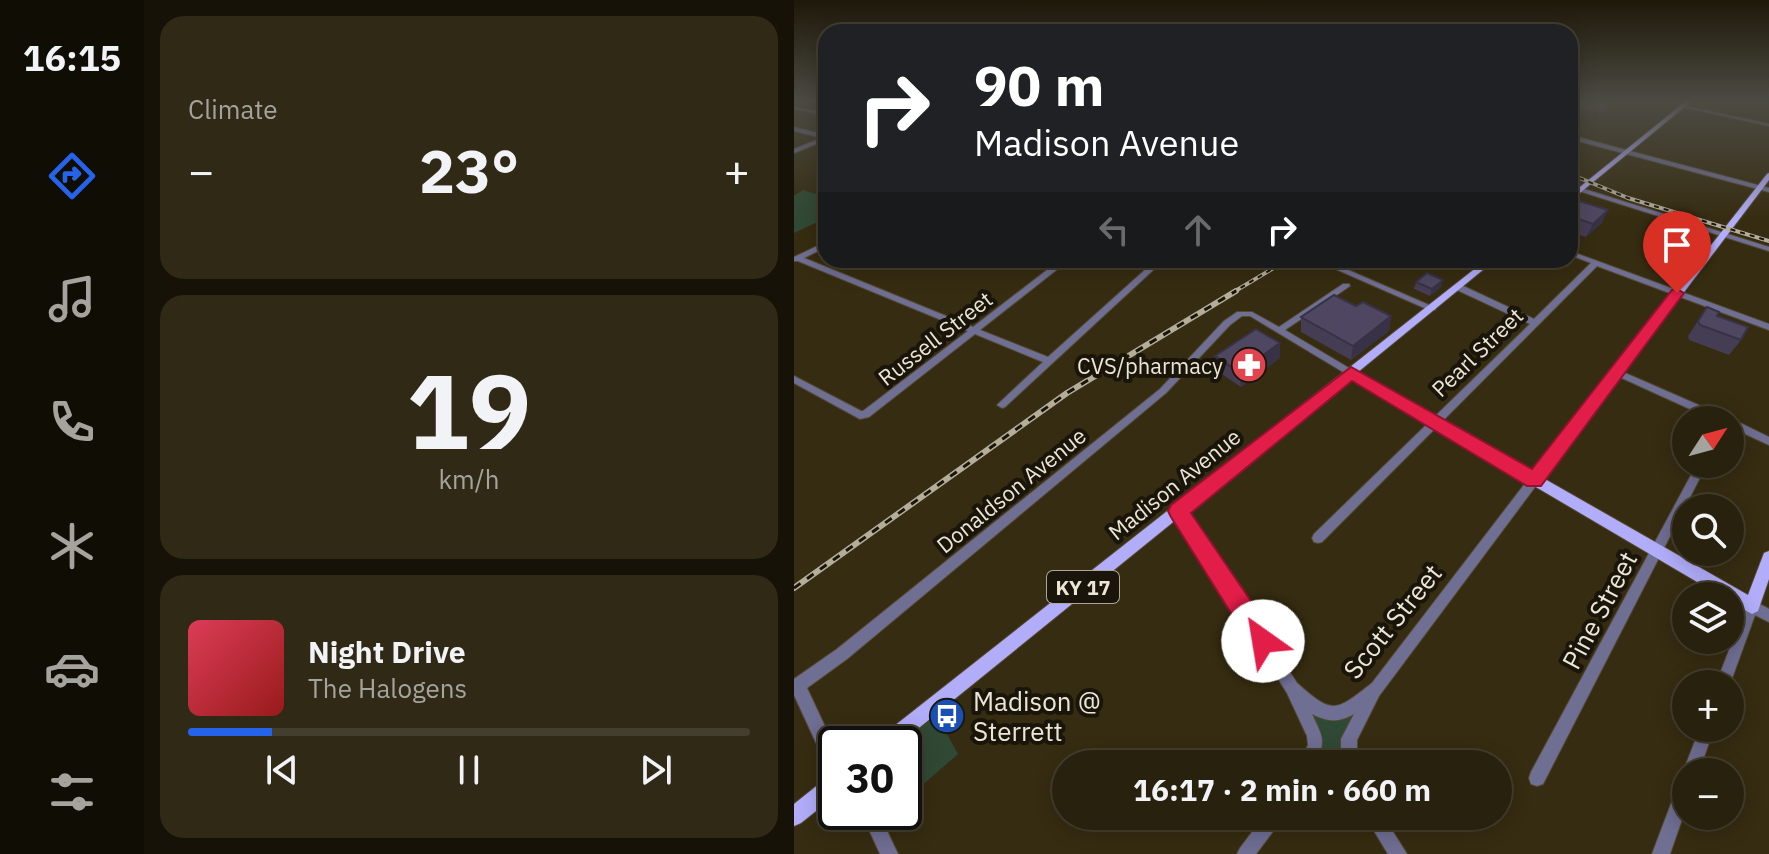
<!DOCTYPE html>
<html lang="en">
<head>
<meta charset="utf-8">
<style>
  body { margin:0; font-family:"IBM Plex Sans",sans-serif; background:#302916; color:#f1f3f6; height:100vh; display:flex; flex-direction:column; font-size:30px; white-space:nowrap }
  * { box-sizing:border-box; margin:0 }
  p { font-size:26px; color:#a5a39d }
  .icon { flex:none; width:44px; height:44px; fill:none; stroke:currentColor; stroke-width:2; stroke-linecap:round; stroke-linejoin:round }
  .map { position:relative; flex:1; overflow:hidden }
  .details { display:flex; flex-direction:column; gap:16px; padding:16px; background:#161207; width:650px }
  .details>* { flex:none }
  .banner { position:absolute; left:24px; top:24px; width:760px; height:244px; border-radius:24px; box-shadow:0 4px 20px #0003,0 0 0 2px #443e2e; background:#202124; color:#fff; overflow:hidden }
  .needle { width:52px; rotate:54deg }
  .buttons { position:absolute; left:878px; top:406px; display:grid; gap:16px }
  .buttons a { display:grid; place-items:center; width:72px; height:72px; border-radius:50%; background:#28210d; box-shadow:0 4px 20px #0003,0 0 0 2px #443e2e; font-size:40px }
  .speed { position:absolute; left:24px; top:726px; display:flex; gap:16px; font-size:40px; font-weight:700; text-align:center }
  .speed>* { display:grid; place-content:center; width:104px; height:104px; border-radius:50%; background:#28210d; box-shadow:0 4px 20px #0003,0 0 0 2px #443e2e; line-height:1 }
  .speed .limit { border:4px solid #111; border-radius:12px; background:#fff; color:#111 }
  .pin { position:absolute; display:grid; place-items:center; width:68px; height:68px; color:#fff; margin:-82px -34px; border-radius:50% 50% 50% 0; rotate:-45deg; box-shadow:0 0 8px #0007 }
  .pin .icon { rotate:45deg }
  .me { position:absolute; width:88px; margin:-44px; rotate:328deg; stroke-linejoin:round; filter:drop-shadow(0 0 6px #0008) }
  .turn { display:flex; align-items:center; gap:28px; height:168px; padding:0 24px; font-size:36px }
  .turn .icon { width:104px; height:104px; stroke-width:2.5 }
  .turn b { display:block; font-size:56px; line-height:68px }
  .lanes { display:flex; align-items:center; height:76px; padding:0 24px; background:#0003; justify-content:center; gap:40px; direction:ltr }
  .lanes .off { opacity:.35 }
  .big { font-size:60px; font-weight:700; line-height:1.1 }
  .details .card { flex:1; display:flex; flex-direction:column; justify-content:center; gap:12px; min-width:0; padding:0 28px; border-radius:24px; background:#302916 }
  .details .dial { align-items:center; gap:0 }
  .dial b { font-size:104px; line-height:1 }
  .song { display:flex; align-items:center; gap:24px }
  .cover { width:96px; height:96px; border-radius:12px; background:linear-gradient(135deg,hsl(350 70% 55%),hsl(0 70% 35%)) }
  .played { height:8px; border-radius:4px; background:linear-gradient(90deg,#2563eb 15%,#443e2e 15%) }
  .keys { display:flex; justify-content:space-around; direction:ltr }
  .heat { display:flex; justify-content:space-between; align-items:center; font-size:44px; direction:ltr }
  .trip { position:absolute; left:258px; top:750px; width:460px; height:80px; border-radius:40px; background:#28210d; box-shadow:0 4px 20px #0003,0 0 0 2px #443e2e; font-weight:700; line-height:80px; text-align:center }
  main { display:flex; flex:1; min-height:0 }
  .menu { display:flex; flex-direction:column; width:144px; justify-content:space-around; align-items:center; background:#100d05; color:#a5a39d }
  .menu .icon { width:56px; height:56px }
  .menu .on { color:#2563eb }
  .menu b { font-size:36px; color:#f1f3f6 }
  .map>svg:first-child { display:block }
  .green { fill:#304934 }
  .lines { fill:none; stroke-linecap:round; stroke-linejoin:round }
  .minor-casing { stroke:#534a31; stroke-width:2 }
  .major-casing { stroke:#534a31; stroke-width:2 }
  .minor { fill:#6f6e93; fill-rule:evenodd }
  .major { fill:#b1adf9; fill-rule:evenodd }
  .rail-far1-casing { stroke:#b4ad9a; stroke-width:4 }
  .rail-casing { stroke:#b4ad9a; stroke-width:6 }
  .rail-far1 { stroke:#19150a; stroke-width:2; stroke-dasharray:5; stroke-linecap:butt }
  .rail { stroke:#19150a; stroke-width:3; stroke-dasharray:8; stroke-linecap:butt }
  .wall { fill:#443d54 }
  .shaded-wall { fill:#373245 }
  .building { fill:#4f4762; stroke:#373245; stroke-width:2 }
  .route { fill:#e11d48; stroke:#92132f; stroke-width:2 }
  .labels { text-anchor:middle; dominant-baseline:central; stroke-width:8; stroke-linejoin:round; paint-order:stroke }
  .shield { fill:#19150a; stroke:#ada799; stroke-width:2 }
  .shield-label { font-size:20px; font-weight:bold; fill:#ece6d6 }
  .street-label { font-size:22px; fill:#ece6d6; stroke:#19150a }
  .poi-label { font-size:22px; fill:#ece6d6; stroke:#19150a; text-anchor:end }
  .near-street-label { font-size:26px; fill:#ece6d6; stroke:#19150a }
  .near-poi-label { font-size:26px; fill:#ece6d6; stroke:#19150a; text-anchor:start }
</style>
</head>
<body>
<main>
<nav class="menu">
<b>16:15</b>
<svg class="icon on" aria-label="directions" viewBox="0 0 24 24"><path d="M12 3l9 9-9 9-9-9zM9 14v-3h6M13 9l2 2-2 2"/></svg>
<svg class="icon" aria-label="music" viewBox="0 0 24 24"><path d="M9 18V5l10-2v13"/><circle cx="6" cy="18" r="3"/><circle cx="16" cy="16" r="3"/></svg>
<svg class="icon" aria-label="phone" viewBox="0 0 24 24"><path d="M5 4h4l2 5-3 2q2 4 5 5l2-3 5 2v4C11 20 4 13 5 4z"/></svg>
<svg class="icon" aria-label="climate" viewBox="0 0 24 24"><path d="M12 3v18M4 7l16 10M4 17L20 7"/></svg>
<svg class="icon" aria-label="car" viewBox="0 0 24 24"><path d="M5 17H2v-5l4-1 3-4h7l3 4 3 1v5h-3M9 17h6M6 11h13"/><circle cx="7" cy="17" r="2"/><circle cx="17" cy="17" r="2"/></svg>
<svg class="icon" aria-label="filters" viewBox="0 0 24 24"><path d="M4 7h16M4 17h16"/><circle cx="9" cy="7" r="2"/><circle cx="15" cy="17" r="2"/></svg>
</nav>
<section class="details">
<div class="card"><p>Climate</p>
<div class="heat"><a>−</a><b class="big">23°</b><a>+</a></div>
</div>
<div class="card dial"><b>19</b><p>km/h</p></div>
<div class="card">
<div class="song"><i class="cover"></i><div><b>Night Drive</b><p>The Halogens</p></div></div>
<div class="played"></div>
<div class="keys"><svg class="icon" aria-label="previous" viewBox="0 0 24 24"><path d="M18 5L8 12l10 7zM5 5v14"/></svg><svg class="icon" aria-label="pause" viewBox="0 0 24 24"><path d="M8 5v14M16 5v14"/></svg><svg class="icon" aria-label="next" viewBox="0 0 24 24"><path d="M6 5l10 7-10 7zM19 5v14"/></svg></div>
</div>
</section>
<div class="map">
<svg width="975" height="854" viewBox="0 0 975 854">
  <rect width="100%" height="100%" fill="#362c11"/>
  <path class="green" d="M9 190 32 197V218L0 233V196Z
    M583 688 563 721 555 764H514L522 745 513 716 524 711 540 716Z
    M138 707 164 754 110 801V744H91Z"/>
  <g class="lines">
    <defs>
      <path id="minor" d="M887 105 975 124V126L889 107Z
        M0 107 32 113V115L0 109Z
        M776 122H778L780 123 776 125Z
        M0 127 32 135V140L0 153V149L28 138 0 131Z
        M776 135 975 188V192L776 139Z
        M787 188 975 247V251L785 191V189Z
        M32 242V247L10 258 179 327 266 260H275L186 330 254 357 362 260H370L211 407 208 408 203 405 249 362 181 334 75 417 66 419 0 383V376L67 411H69L174 331 4 261H0V257Z
        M776 251 975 324V330L803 266 528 542 524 543 520 542 518 538 520 534 736 324 661 289V285H667L740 319 797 263 776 255Z
        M521 260H531L642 308 641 310H635Z
        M674 260H684L694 265 687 267Z
        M549 284H555L556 286 491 330 560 371 562 373 560 375H554L456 316H448L436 325 372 393 53 659 13 688 42 750V775L36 773 0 695V679L43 649 366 389 430 321 443 312H458L485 327Z
        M822 369 932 417 934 420H940L975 437V445L936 427V420H920L819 374 817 372 819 370Z
        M903 464H913L749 784 743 786 737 784 735 778 737 772Z
        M740 476 744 477 745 480 744 483 585 696 563 740V764H547V739L560 714C544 723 534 722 518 714 529 738 532 739 522 764H506L514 745 513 736 493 693 381 514 379 511 381 508 385 506 389 508 503 683C539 715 541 712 578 683L736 477Z
        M958 600 975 609V622L961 615 936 684H922L952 606 953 602Z
        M906 728H920L905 772H892V778L889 772Z
        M892 778V808L876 854H858L886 780Z
        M67 812H84L104 854H86Z
        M470 816H488L486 822 462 854H443L446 848Z
        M571 816H589L613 854H594Z"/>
      <path id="major" d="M892 101H898L776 201V195Z
        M975 173V180L749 478 954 595 970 553 975 551V579L964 611 958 614 936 602V596H927L557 378 105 744H82L85 738 692 260H701L564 372 739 472 973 174Z
        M42 773V795L7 823 0 826V804L35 776Z"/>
    </defs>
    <use href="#minor" class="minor-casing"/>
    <use href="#major" class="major-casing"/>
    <use href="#minor" class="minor"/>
    <use href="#major" class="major"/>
    <defs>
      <path id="rail-far1" d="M776 174 834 198 975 241
        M438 293 493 260"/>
      <path id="rail" d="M0 588 273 393 442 291"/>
    </defs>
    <use href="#rail-far1" class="rail-far1-casing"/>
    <use href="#rail" class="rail-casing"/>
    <use href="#rail-far1" class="rail-far1"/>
    <use href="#rail" class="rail"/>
  </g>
  <path class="wall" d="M776 101H825L808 113 776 106Z
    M776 198 808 223 792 237 776 232Z
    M622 282 647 287 636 296 620 289Z
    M562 306 597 316 595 331 557 360 507 332V317Z
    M913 307 923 316 947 340 935 355 895 340 894 336Z
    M421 356 486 358 447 387 423 371Z"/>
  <path class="shaded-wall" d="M817 101H825L808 113 811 105Z
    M814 210 808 223 792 237 799 224Z
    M649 280 647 287 636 296 638 289Z
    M597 316 595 331 557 360 559 346Z
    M486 343V358L447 387 445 372Z"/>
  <path class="building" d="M794 101H817L811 105Z
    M776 198 814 210 799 224 776 216Z
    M633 273 649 280 638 289 622 282Z
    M540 295 562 306 569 302 597 316 559 346 507 317Z
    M913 307 925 312 923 316 954 327 947 340 906 325 904 321Z
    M462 329 486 343 445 372 421 356Z"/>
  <linearGradient id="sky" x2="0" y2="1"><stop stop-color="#1e1809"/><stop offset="0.46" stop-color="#4c4b43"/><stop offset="1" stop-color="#4c4b43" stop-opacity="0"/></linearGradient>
  <rect width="975" height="220" fill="url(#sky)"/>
  <path class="route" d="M883 289 890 293 747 486H733L558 381 397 513 478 632 481 641 478 650 469 654 460 650 377 517 374 511 377 505 557 367 738 469 878 290Z"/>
  <defs>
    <symbol id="pharmacy-disc" viewBox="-11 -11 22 22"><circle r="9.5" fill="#e0444e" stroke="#19150a"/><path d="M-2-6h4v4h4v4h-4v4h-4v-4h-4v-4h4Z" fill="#fff"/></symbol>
    <symbol id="bus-disc" viewBox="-11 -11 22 22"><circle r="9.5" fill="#1a4fb4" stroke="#19150a"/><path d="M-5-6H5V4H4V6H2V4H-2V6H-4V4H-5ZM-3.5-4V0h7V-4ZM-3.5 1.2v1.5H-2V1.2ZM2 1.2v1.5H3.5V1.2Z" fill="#fff"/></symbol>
  </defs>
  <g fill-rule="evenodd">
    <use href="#pharmacy-disc" x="435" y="345" width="40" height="40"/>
    <use href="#bus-disc" x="133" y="696" width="40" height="40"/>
  </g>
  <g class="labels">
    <rect class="shield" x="253" y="571" width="72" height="32" rx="6"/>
    <g class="shield-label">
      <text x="289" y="587">KY 17</text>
    </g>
    <g class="street-label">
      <text transform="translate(141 338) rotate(-38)">Russell Street</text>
      <text transform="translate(683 352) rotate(-44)">Pearl Street</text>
      <text transform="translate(380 484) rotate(-39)">Madison Avenue</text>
      <text transform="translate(217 490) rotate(-39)">Donaldson Avenue</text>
    </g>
    <g class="poi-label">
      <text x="429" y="365">CVS/pharmacy</text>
    </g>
    <g class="near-street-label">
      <text transform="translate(805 610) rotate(-62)">Pine Street</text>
      <text transform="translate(598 621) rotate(-51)">Scott Street</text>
    </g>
    <g class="near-poi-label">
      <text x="179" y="701">Madison @<tspan x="179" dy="30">Sterrett</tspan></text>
    </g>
  </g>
</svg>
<div class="buttons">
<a><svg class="needle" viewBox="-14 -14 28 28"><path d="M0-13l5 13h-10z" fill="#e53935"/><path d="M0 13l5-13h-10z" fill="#a5a39d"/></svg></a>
<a><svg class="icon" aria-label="search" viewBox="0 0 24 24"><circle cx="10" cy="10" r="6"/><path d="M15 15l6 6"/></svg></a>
<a><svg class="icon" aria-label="layers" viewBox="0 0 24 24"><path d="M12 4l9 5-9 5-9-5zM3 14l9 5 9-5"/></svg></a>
<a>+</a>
<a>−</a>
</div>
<div class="speed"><div class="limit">30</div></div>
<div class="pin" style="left:883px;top:293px;background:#d93025"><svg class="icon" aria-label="arrive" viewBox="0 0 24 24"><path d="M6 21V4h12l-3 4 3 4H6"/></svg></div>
<svg class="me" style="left:469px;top:641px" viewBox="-20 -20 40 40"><circle r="19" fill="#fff"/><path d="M0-13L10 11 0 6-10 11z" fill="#e11d48"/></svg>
<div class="trip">16:17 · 2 min · 660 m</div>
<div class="banner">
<div class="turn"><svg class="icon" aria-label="right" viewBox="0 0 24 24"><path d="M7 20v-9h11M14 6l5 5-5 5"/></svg><div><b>90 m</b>Madison Avenue</div></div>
<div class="lanes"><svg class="icon off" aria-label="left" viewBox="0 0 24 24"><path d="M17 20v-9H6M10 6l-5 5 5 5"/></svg><svg class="icon off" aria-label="ahead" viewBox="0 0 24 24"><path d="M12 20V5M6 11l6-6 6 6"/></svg><svg class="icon" aria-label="right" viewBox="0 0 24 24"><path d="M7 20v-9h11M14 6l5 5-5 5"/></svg></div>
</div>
</div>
</main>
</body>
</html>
